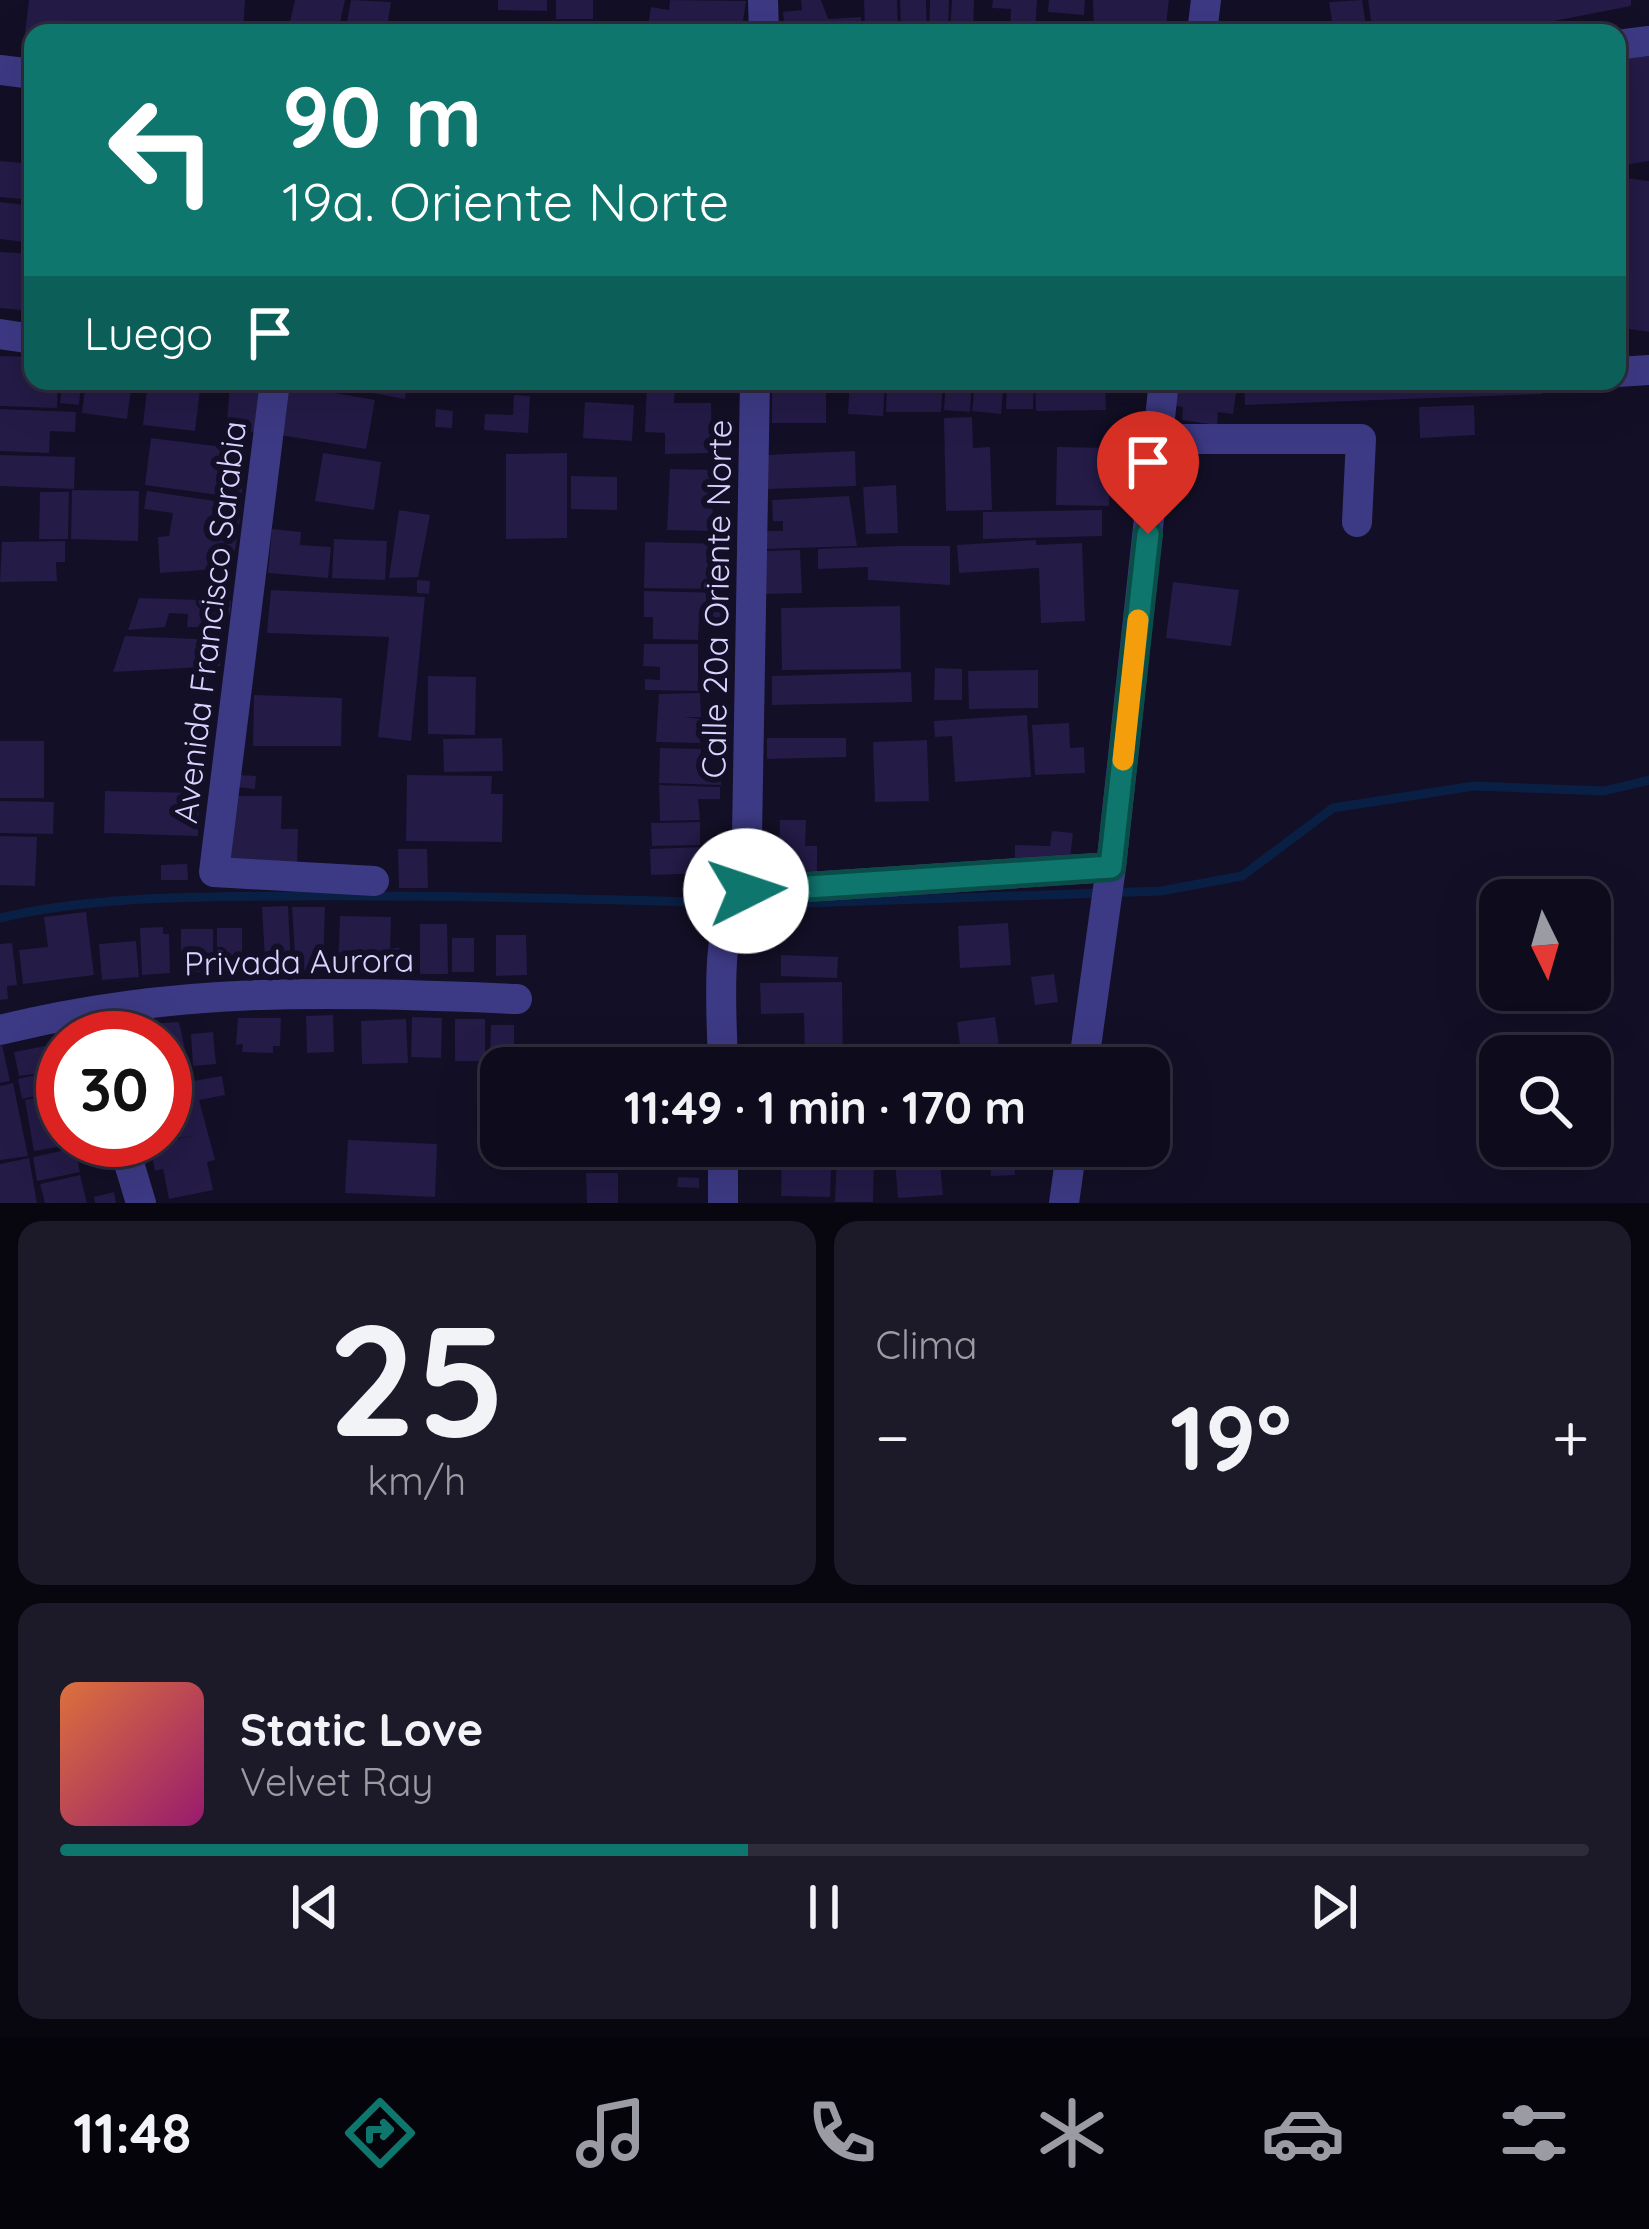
<!DOCTYPE html>
<html lang="es">
<head>
<meta charset="utf-8">
<style>
  body { margin:0; font-family:Quicksand,sans-serif; background:#1c1929; color:#f1f3f6; height:100vh; display:flex; flex-direction:column; font-size:45px; white-space:nowrap }
  * { box-sizing:border-box; margin:0 }
  p { font-size:39px; color:#9b9ba3 }
  .icon { flex:none; width:66px; height:66px; fill:none; stroke:currentColor; stroke-width:2; stroke-linecap:round; stroke-linejoin:round }
  .map { position:relative; height:1203px; overflow:hidden }
  .panel { display:flex; flex-direction:column; gap:18px; padding:18px; background:#08060f; flex:1 }
  .panel>* { flex:none }
  .banner { position:absolute; left:24px; top:24px; width:1602px; height:366px; border-radius:24px; box-shadow:0 12px 48px #0002,0 0 0 3px #2e2b3b; background:#0f766e; color:#fff; overflow:hidden }
  .needle { width:78px; rotate:175deg }
  .buttons { position:absolute; left:1479px; top:879px; display:grid; gap:24px }
  .buttons a { display:grid; place-items:center; width:132px; height:132px; border-radius:24px; background:#0e0b1c; box-shadow:0 12px 48px #0002,0 0 0 3px #2e2b3b; font-size:60px }
  .speed { position:absolute; left:36px; top:1011px; display:flex; gap:24px; font-size:60px; font-weight:700; text-align:center }
  .speed>* { display:grid; place-content:center; width:156px; height:156px; border-radius:50%; background:#0e0b1c; box-shadow:0 12px 48px #0002,0 0 0 3px #2e2b3b; line-height:1 }
  .speed .limit { border:18px solid #d22; background:#fff; color:#111 }
  .pin { position:absolute; display:grid; place-items:center; width:102px; height:102px; color:#fff; margin:-123px -51px; border-radius:50% 50% 50% 0; rotate:-45deg; box-shadow:0 0 12px #0007 }
  .pin .icon { rotate:45deg }
  .me { position:absolute; width:132px; margin:-66px; rotate:86deg; stroke-linejoin:round; filter:drop-shadow(0 0 9px #0008) }
  .turn { display:flex; align-items:center; gap:42px; height:252px; padding:0 60px; font-size:54px }
  .turn .icon { width:156px; height:156px; stroke-width:2.5 }
  .turn b { display:block; font-size:84px; line-height:102px }
  .then { display:flex; align-items:center; height:114px; padding:0 60px; background:#0003; gap:24px; font-size:45px }
  .big { font-size:90px; font-weight:700; line-height:1.1 }
  .panel .card { flex:1; display:flex; flex-direction:column; justify-content:center; gap:18px; min-width:0; padding:0 42px; border-radius:24px; background:#1c1929 }
  .panel .dial { align-items:center; gap:0 }
  .dial b { font-size:156px; line-height:1 }
  .song { display:flex; align-items:center; gap:36px }
  .cover { width:144px; height:144px; border-radius:18px; background:linear-gradient(135deg,hsl(20 70% 55%),hsl(320 70% 35%)) }
  .played { height:12px; border-radius:6px; background:linear-gradient(90deg,#0f766e 45%,#2e2b3b 45%) }
  .keys { display:flex; justify-content:space-around; direction:ltr }
  .heat { display:flex; justify-content:space-between; align-items:center; font-size:66px; direction:ltr }
  .panel .tiles { flex:1; display:grid; gap:18px; grid-template-columns:1fr 1fr }
  .card:last-child { grid-column:span 2 }
  .trip { position:absolute; left:480px; top:1047px; width:690px; height:120px; border-radius:24px; background:#0e0b1c; box-shadow:0 12px 48px #0002,0 0 0 3px #2e2b3b; font-weight:700; line-height:120px; text-align:center }
  .tabs { display:flex; height:192px; justify-content:space-around; align-items:center; background:#06040b; color:#9b9ba3 }
  .tabs .icon { width:84px; height:84px }
  .tabs .on { color:#0f766e }
  .tabs b { font-size:54px; color:#f1f3f6 }
  .map>svg:first-child { display:block }
  .lines { fill:none; stroke-linecap:round; stroke-linejoin:round }
  .stream { stroke:#0a1f44; stroke-width:9 }
  .building { fill:#241b47 }
  .minor { stroke:#3d3a85; stroke-width:30 }
  .route-casing { stroke:#0a4d48; stroke-width:30 }
  .route { stroke:#0f766e; stroke-width:21 }
  .slow { stroke:#f59e0b; stroke-width:21 }
  .labels { text-anchor:middle; dominant-baseline:central; stroke-width:12; stroke-linejoin:round; paint-order:stroke }
  .street-label { font-size:33px; fill:#d9d4ff; stroke:#130f26 }
</style>
</head>
<body>
<div class="map">
<svg width="1649" height="1203" viewBox="0 0 1649 1203">
  <rect width="100%" height="100%" fill="#130f26"/>
  <g class="lines">
    <path class="stream" d="M776 904 1161 891 1242 876 1333 808 1474 786 1604 791 1649 780
      M0 918C94 896 195 897 291 896 437 895 583 899 730 903"/>
  </g>
  <path class="building" d="M29 0H245L243 33H33V43L24 42Z
    M295 0H345L338 32 290 22Z
    M351 0 391 2 386 33H345Z
    M498 0H547V11L498 10Z
    M556 0H593V19H556Z
    M670 0 746 1 743 21 751 22 749 33H647L651 7 669 10Z
    M801 0H821L828 19 861 17 862 33H785L783 12 802 10Z
    M864 0H897L898 27 865 28Z
    M900 0H926L927 33H901Z
    M930 0H949L948 33H929Z
    M952 0H974L973 33H950Z
    M993 0H1037L1035 33H1010L1011 9 992 8Z
    M1049 0H1085L1084 15 1048 12Z
    M1093 0H1169L1165 33H1094Z
    M1362 0 1367 33H1334L1329 2Z
    M1368 0H1631V6L1491 33H1373Z
    M393 21 416 24 415 33H391Z
    M507 23 567 30V33H505Z
    M1649 56V161L1617 166V60Z
    M0 161 33 164V200L0 197Z
    M1617 177 1649 181V332L1617 327Z
    M0 202 33 206V243L0 239Z
    M0 252 33 254V311L0 308Z
    M0 356 33 357V381H58L57 408 0 406Z
    M62 381H81L79 405 60 403Z
    M86 381H132L127 419 82 413Z
    M148 381H201L195 431 143 425Z
    M309 381H408L405 399Z
    M647 381H675L674 403H711L712 453 665 454V433L645 432Z
    M850 381H885L883 416 848 414Z
    M887 381H943L941 412H886Z
    M946 381H972L970 412 944 410Z
    M975 381H1004L1001 414 972 411Z
    M1007 381H1034L1033 409H1006Z
    M1035 381H1105L1106 410 1036 411Z
    M1195 381H1240L1238 390 1195 386Z
    M1244 381H1542V394L1245 405Z
    M1171 384 1236 393 1233 414 1218 412 1217 425 1182 420 1183 407 1168 405Z
    M289 385 375 400 366 449 280 435Z
    M230 386 259 389 254 432 226 430Z
    M772 392H826V423H772Z
    M514 395 530 396 528 433 484 430 485 414 513 415Z
    M585 402 634 405 632 441 583 438Z
    M1474 405 1475 435 1420 438 1419 407Z
    M0 409 76 412 75 432 50 431 49 453 0 451Z
    M436 409 453 411 452 428 435 427Z
    M972 417 973 448 990 447 992 510 946 511 944 418Z
    M151 438 247 450 241 498 145 485Z
    M1057 447 1110 448 1109 506 1056 505Z
    M855 451 856 486 767 489 766 455Z
    M323 453 381 462 374 510 315 501Z
    M567 453V538L506 539V454Z
    M0 455 75 457 74 489 0 486Z
    M670 469 714 470 712 531 667 530Z
    M571 476 617 477V510L571 509Z
    M896 485 898 533 866 534 863 487Z
    M72 490 139 491 138 541 71 539Z
    M147 491 242 505 233 562 217 560 218 569 160 573 158 537 169 536 173 513 144 509Z
    M40 492H69L68 539H39Z
    M849 496 857 546 763 549 762 531H783V521H773L772 500Z
    M399 510 430 515 418 577 389 578Z
    M1102 510V536L983 539V512Z
    M272 529 301 532 300 545 331 547 328 578 268 573Z
    M334 539 387 541 385 580 332 578Z
    M1036 540V545L1082 543 1085 621 1041 623 1039 568 959 573 957 545Z
    M65 541V562H56L57 581 0 582 2 542Z
    M645 542 724 544 723 589 644 588Z
    M898 546H950V585L868 580V567L818 569V549Z
    M800 550 802 593 765 594 764 551Z
    M417 580 430 581 429 594 417 593Z
    M1173 582 1239 590 1231 646 1166 638Z
    M271 590 425 597 411 741 378 737 389 637 267 633Z
    M644 591 725 593 724 618 699 617 698 640 653 639V617H644Z
    M139 598 231 601 230 615 202 614 201 627H187L188 614 169 613 165 627 128 630Z
    M900 606 901 669 782 670 781 608Z
    M125 636 221 640 220 666 113 672Z
    M644 644H698V691L645 690V679L660 680V667L643 666Z
    M935 668 962 669V700H934Z
    M1038 670V708L969 709 968 671Z
    M911 672 912 702 772 705V676Z
    M428 676 476 677 475 735 428 734Z
    M700 693 701 717H684L700 719V743L656 742 659 694Z
    M254 695 342 698 341 746H253Z
    M1027 715 1031 777 955 782 952 736 935 737 934 721Z
    M1069 723 1070 748 1084 747 1085 773 1035 775 1032 725Z
    M502 738 503 771 444 772 443 739Z
    M767 738H846V757L767 759Z
    M927 740 929 801 875 802 873 742Z
    M0 741H44V798H0Z
    M660 748 701 749 700 771 721 772V785L659 783Z
    M239 775 256 776 255 789 237 787Z
    M407 775 492 776 491 794H503L502 842 406 841Z
    M659 785 720 787V799H698L700 820 660 821Z
    M105 791 199 793 198 836 104 833Z
    M235 796H282L281 829H298L297 866 227 861Z
    M0 801 54 802 53 834 0 833Z
    M780 820H806L805 846H817V873H766V845L779 846Z
    M700 822V845L652 846 651 823Z
    M1052 831 1073 833 1069 867 1015 866V845L1050 846Z
    M0 836 37 837 35 886 0 885Z
    M703 847 704 873 651 875 650 849Z
    M398 849H427L428 888H399Z
    M187 864 188 880H161V865Z
    M288 906 291 967 276 968V960H265L262 907Z
    M292 907H325L323 962H315L316 970 296 971Z
    M86 912 94 975 23 984 19 950 48 947 44 917Z
    M340 916 391 917 390 948H400V972L338 970Z
    M1008 923 1011 965 960 968 958 926Z
    M420 924H447L448 974H420Z
    M163 927V934H169L170 973 142 975 140 928Z
    M217 928H242V968L217 967Z
    M181 929H213V972H181Z
    M496 935H526L527 975 496 976Z
    M452 938H474V972H452Z
    M136 941 139 977 102 980 99 944Z
    M12 943 17 985 7 986 8 999 0 1000V944Z
    M781 955 838 957 837 978 781 976Z
    M1054 974 1058 1002 1035 1005 1031 977Z
    M842 982 843 1068H805L804 1013 761 1014 760 983Z
    M333 1015 334 1052 307 1053 306 1016Z
    M412 1017 442 1018 441 1058 411 1057Z
    M995 1017 1002 1068H963L957 1022Z
    M238 1018H281L280 1046H273V1053L242 1052 243 1044 236 1045Z
    M406 1019 408 1063 362 1064 361 1021Z
    M455 1019H485V1061H455Z
    M179 1022 191 1077 165 1083V1038H151L147 1024Z
    M144 1025 145 1038H118L117 1027Z
    M491 1025H514V1057H490Z
    M213 1032 216 1064 193 1066 191 1034Z
    M2 1045 10 1081 0 1083V1046Z
    M51 1045 62 1090 22 1099 18 1079 48 1072 19 1076 14 1052Z
    M222 1076 225 1095 199 1100 215 1160 207 1162 213 1190 169 1199 163 1169 155 1171 150 1145 192 1136 165 1140V1086Z
    M13 1083 28 1156 0 1160V1086Z
    M63 1094V1140L75 1144 34 1151 25 1100Z
    M348 1140 437 1144 435 1197 345 1193Z
    M747 1146H773V1161H747Z
    M782 1146H832L830 1197 781 1196Z
    M894 1146H1040L1041 1161 1014 1162 1015 1175 991 1176 990 1163 940 1165 943 1195 898 1198Z
    M75 1148 80 1172 37 1181 33 1157Z
    M837 1155 874 1156 873 1202H835Z
    M29 1158 37 1203H0V1164Z
    M586 1173H618V1203H587Z
    M80 1175 87 1203H45L40 1184Z
    M678 1177 699 1178V1188L677 1187Z
    M114 1192 116 1203H95L94 1197Z"/>
  <g class="lines">
    <path class="minor" d="M763 0 764 33
      M1202 33 1206 0
      M1617 45 1649 41
      M0 70 33 74
      M0 334 33 339
      M1617 372 1649 370
      M275 381 214 872 374 881
      M1158 439H1361L1357 522
      M746 891 755 381
      M746 891 1111 867
      M0 1030C182 985 332 992 517 999
      M723 1068C723 1027 711 915 746 891
      M1083 1068 1111 867 1164 381
      M122 1140 141 1203
      M723 1203V1146
      M1064 1203 1072 1146"/>
  </g>
  <g class="lines">
    <defs>
      <path id="route" d="M746 891 1111 867 1148 534"/>
    </defs>
    <use href="#route" class="route-casing"/>
    <use href="#route" class="route"/>
    <path class="slow" d="M1123 760 1138 620"/>
  </g>
  <g class="labels">
    <g class="street-label">
      <text transform="translate(716 599) rotate(-89)">Calle 20a Oriente Norte</text>
      <text transform="translate(209 622) rotate(-83)">Avenida Francisco Sarabia</text>
      <text transform="translate(299 961) rotate(-1)">Privada Aurora</text>
    </g>
  </g>
</svg>
<div class="buttons">
<a><svg class="needle" viewBox="-14 -14 28 28"><path d="M0-13l5 13h-10z" fill="#e53935"/><path d="M0 13l5-13h-10z" fill="#9b9ba3"/></svg></a>
<a><svg class="icon" aria-label="search" viewBox="0 0 24 24"><circle cx="10" cy="10" r="6"/><path d="M15 15l6 6"/></svg></a>
</div>
<div class="speed"><div class="limit">30</div></div>
<div class="pin" style="left:1148px;top:534px;background:#d93025"><svg class="icon" aria-label="arrive" viewBox="0 0 24 24"><path d="M6 21V4h12l-3 4 3 4H6"/></svg></div>
<svg class="me" style="left:746px;top:891px" viewBox="-20 -20 40 40"><circle r="19" fill="#fff"/><path d="M0-13L10 11 0 6-10 11z" fill="#0f766e"/></svg>
<div class="trip">11:49 · 1 min · 170 m</div>
<div class="banner">
<div class="turn"><svg class="icon" aria-label="left" viewBox="0 0 24 24"><path d="M17 20v-9H6M10 6l-5 5 5 5"/></svg><div><b>90 m</b>19a. Oriente Norte</div></div>
<div class="then">Luego<svg class="icon" aria-label="arrive" viewBox="0 0 24 24"><path d="M6 21V4h12l-3 4 3 4H6"/></svg></div>
</div>
</div>
<section class="panel">
<div class="tiles">
<div class="card dial"><b>25</b><p>km/h</p></div>
<div class="card"><p>Clima</p>
<div class="heat"><a>−</a><b class="big">19°</b><a>+</a></div>
</div>
<div class="card">
<div class="song"><i class="cover"></i><div><b>Static Love</b><p>Velvet Ray</p></div></div>
<div class="played"></div>
<div class="keys"><svg class="icon" aria-label="previous" viewBox="0 0 24 24"><path d="M18 5L8 12l10 7zM5 5v14"/></svg><svg class="icon" aria-label="pause" viewBox="0 0 24 24"><path d="M8 5v14M16 5v14"/></svg><svg class="icon" aria-label="next" viewBox="0 0 24 24"><path d="M6 5l10 7-10 7zM19 5v14"/></svg></div>
</div>
</div>
</section>
<nav class="tabs">
<b>11:48</b>
<svg class="icon on" aria-label="directions" viewBox="0 0 24 24"><path d="M12 3l9 9-9 9-9-9zM9 14v-3h6M13 9l2 2-2 2"/></svg>
<svg class="icon" aria-label="music" viewBox="0 0 24 24"><path d="M9 18V5l10-2v13"/><circle cx="6" cy="18" r="3"/><circle cx="16" cy="16" r="3"/></svg>
<svg class="icon" aria-label="phone" viewBox="0 0 24 24"><path d="M5 4h4l2 5-3 2q2 4 5 5l2-3 5 2v4C11 20 4 13 5 4z"/></svg>
<svg class="icon" aria-label="climate" viewBox="0 0 24 24"><path d="M12 3v18M4 7l16 10M4 17L20 7"/></svg>
<svg class="icon" aria-label="car" viewBox="0 0 24 24"><path d="M5 17H2v-5l4-1 3-4h7l3 4 3 1v5h-3M9 17h6M6 11h13"/><circle cx="7" cy="17" r="2"/><circle cx="17" cy="17" r="2"/></svg>
<svg class="icon" aria-label="filters" viewBox="0 0 24 24"><path d="M4 7h16M4 17h16"/><circle cx="9" cy="7" r="2"/><circle cx="15" cy="17" r="2"/></svg>
</nav>
</body>
</html>
